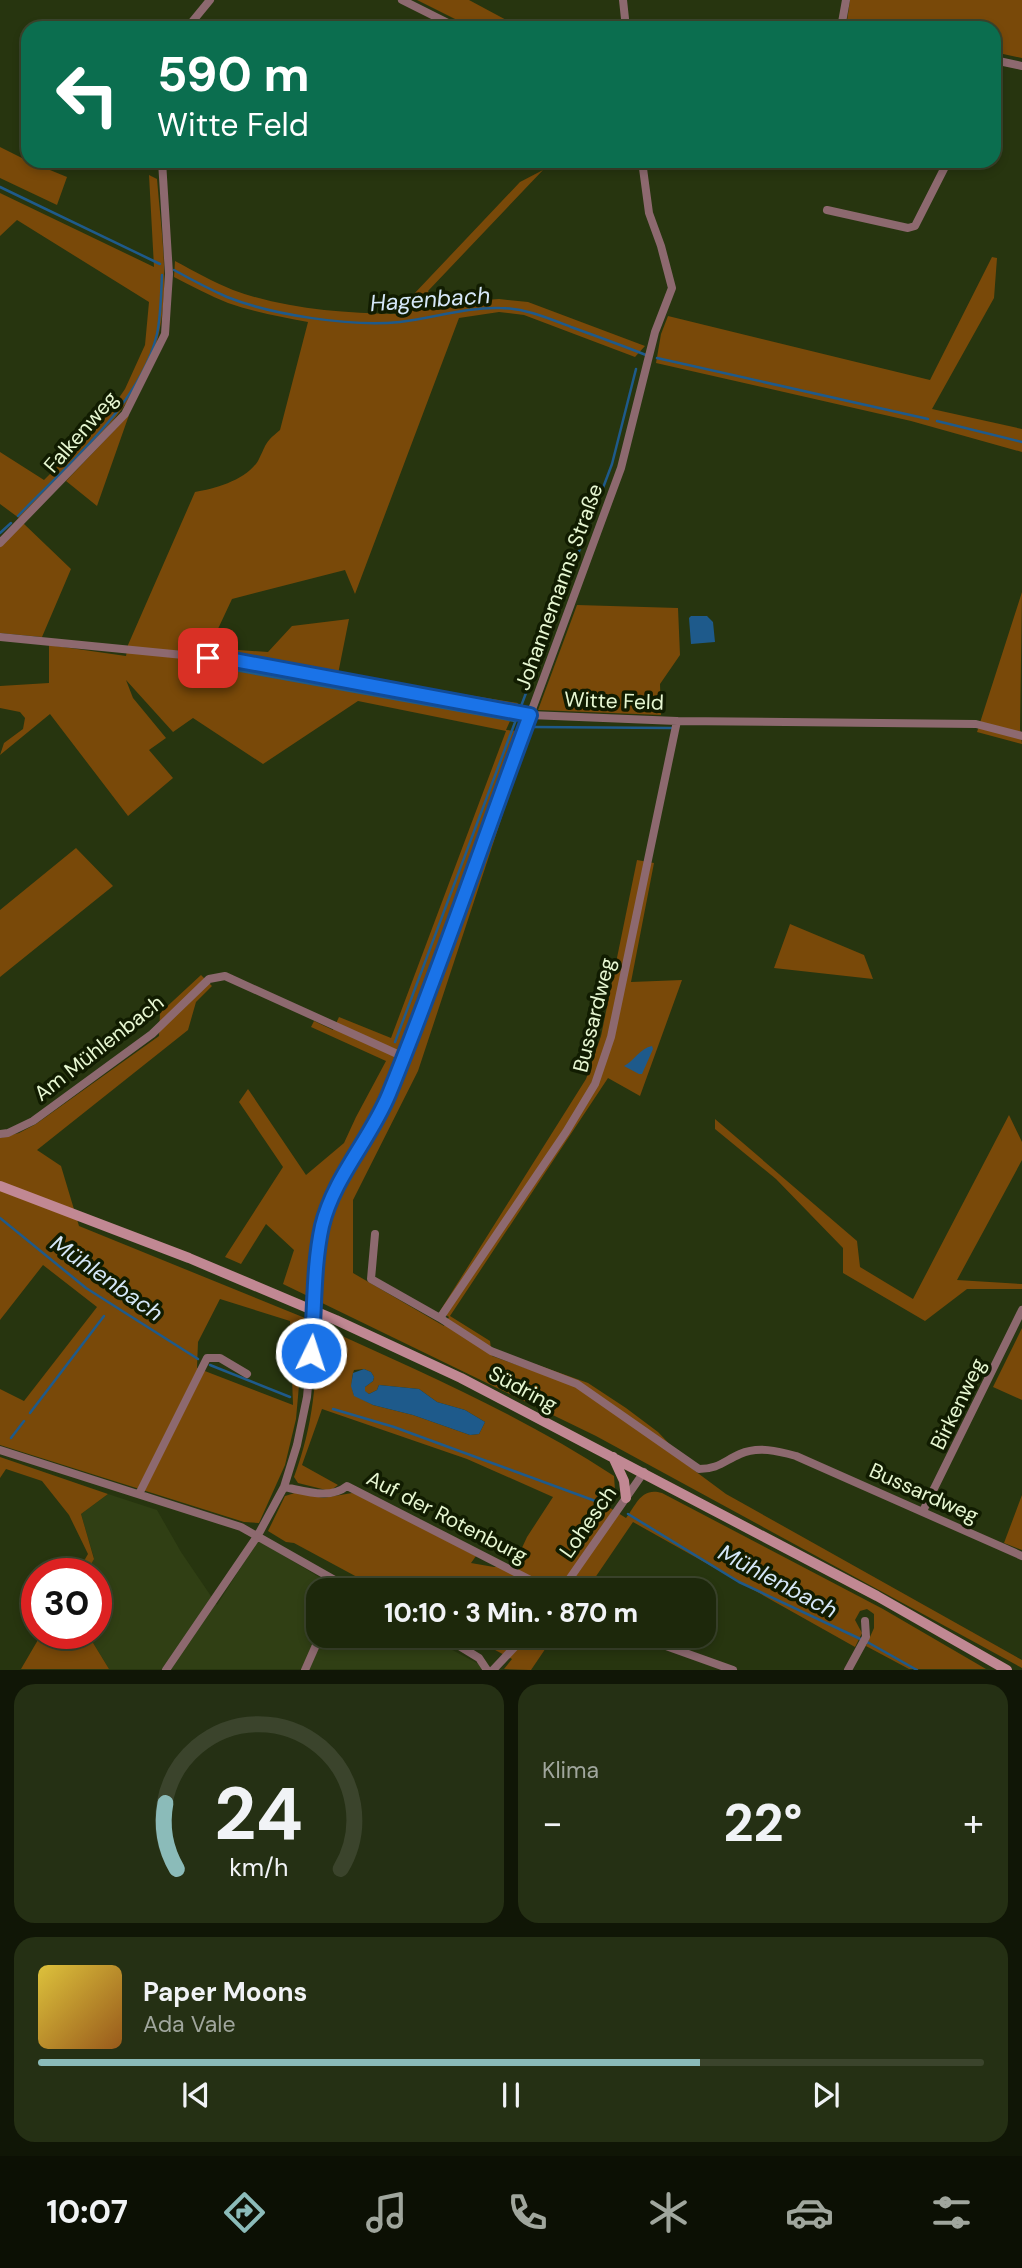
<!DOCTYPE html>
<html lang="de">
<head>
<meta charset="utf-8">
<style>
  body { margin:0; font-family:"DM Sans",sans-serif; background:#253014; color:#f1f3f6; height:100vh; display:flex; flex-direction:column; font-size:26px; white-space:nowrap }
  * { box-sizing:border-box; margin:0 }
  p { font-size:23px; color:#a0a69d }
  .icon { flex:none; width:38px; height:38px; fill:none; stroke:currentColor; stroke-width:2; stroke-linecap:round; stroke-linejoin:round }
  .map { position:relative; height:1670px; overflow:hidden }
  .sheet { display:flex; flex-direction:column; gap:14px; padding:14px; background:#101606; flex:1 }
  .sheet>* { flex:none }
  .guide { position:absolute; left:21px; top:21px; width:980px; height:147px; border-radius:21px; box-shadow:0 4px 10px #0003,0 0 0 2px #3b442c; background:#0b6e4f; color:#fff; overflow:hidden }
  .speed { position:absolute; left:21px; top:1558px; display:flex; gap:14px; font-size:35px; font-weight:700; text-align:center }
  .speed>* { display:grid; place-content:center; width:91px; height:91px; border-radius:50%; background:#1d280b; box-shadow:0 4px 10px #0003,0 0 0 2px #3b442c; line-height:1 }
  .speed .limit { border:10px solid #d22; background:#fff; color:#111 }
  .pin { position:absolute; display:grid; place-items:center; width:60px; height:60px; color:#fff; margin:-30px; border-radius:14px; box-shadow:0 4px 10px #0006 }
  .me { position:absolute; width:77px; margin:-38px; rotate:4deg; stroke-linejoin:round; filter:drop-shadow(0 0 5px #0008) }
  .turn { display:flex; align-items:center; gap:24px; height:147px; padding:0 21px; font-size:32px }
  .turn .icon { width:91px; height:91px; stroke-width:2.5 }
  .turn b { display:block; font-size:49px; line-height:60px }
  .big { font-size:52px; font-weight:800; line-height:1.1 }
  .sheet .widget { flex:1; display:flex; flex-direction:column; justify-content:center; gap:10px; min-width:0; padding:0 24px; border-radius:21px; background:#253014 }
  .sheet .dial { align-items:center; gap:0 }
  .dial svg { height:182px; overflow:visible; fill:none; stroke:#3b442c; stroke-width:7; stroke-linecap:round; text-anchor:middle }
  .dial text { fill:#f1f3f6; stroke:none }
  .song { display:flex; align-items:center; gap:21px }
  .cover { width:84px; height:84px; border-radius:10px; background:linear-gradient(135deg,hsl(50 70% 55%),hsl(30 70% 35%)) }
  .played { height:7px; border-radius:4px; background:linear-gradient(90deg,#8bbbb9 70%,#3b442c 70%) }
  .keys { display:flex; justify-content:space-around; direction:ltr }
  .heat { display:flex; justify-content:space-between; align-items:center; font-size:38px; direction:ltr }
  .sheet .tiles { flex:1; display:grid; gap:14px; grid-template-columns:1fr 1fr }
  .widget:last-child { grid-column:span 2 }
  .trip { position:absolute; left:306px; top:1578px; width:410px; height:70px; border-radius:21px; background:#1d280b; box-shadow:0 4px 10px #0003,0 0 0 2px #3b442c; font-weight:800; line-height:70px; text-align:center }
  .tab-bar { display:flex; height:112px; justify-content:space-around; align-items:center; background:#0c1004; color:#a0a69d }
  .tab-bar .icon { width:49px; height:49px }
  .tab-bar .on { color:#8bbbb9 }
  .tab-bar b { font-size:32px; color:#f1f3f6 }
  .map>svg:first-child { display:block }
  .built { fill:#303f14 }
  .green { fill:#794909; fill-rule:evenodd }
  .water { fill:#1e5a8b }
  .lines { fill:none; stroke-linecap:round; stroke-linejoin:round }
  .stream { stroke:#1e5a8b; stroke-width:2.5 }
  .minor { stroke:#8d696f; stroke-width:8 }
  .secondary { stroke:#c18893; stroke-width:10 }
  .minor-bridge { stroke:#8d696f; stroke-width:8 }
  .route-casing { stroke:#114b97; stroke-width:18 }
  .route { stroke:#1a73e8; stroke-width:12 }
  .labels { text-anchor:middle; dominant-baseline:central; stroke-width:7; stroke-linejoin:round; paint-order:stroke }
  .street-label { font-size:21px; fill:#e7f7d2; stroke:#111c01 }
  .water-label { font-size:23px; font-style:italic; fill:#d5e7f8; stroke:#111c01 }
</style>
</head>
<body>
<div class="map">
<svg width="1022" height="1670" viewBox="0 0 1022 1670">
  <rect width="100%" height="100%" fill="#27350f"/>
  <path class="built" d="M108 1494 157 1510 181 1552 217 1605 258 1540 342 1591H318V1636H426L488 1669H109L87 1633H96V1573H86L94 1558 81 1514Z"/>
  <path class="green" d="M417 0H469L521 28H473Z
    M850 0H1022V58L994 52V28H846Z
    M0 147 28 161 67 177 57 205 0 178Z
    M543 170 428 291 436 308 471 301 499 299 528 302 645 346 635 357 524 315 499 312 459 318 355 594 345 570 232 599 209 648 268 652 292 626 349 619 338 674 518 703 506 730 530 732 418 1071 353 1200V1273L444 1326 449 1317 440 1311 586 1079 601 1036 637 860 654 863 631 982 682 980 640 1096 608 1078 450 1316 490 1341 492 1356 531 1370 535 1364 588 1383 626 1408 658 1432 695 1471 726 1494 1022 1660V1668L596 1436 283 1284 294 1250 266 1224 241 1264 225 1257 283 1167 239 1102 248 1089 306 1175 344 1143 356 1117 386 1061 311 1027 314 1021 333 1030 339 1017 391 1038 506 731 358 701 263 764 193 718 173 732 126 680 133 698 166 738 149 750 173 778 128 816 50 714 0 755 4 743 23 729 25 718 20 712 0 708V686L49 683V645L126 656 128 645 195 492C215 489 246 480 258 461 267 444 263 444 280 430L308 322C281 317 254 312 228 303 210 296 192 286 174 277L175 261C194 271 213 282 233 290 285 309 341 313 395 314L520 182Z
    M149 175 157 179C161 230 170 283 159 333 145 404 68 468 19 518L0 504V452L44 480 103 421 125 389 145 345 149 302 17 220 0 236V193L154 267Z
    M992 257 997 258 994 298 932 409 1022 429V452L911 421 656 363 661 334 668 316 930 380Z
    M129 415 97 506 66 481Z
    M23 523 71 569 42 637 0 633V547Z
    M1022 592 1020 729 1022 744 977 732Z
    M577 605 678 608 680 655 660 684 661 715 538 710Z
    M76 848 113 886 0 977V910Z
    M790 924 864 955 873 979 774 968Z
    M201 975 212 986 196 1002 188 1030 37 1150 61 1166 79 1226 305 1318 296 1419 285 1465 259 1523 244 1522 0 1445V1389L24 1401 97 1307 43 1265 0 1320V1138L19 1133 36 1124 159 1036 160 1013ZM220 1299 290 1321 293 1405 197 1368 198 1342Z
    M1009 1115 1022 1142V1160L957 1280 1022 1284V1289H967L925 1321 843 1273V1248L776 1179 715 1129V1119L857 1241 860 1267 913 1299Z
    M318 1325C419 1371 521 1415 614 1476L615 1490 607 1506 626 1518C637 1504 641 1487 662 1493L883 1609 986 1669H909L866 1646 874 1628V1614L867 1609 860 1611 855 1620 862 1633 855 1647 633 1522 586 1591H383L294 1543 286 1542 268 1531 285 1496 298 1492 323 1498 352 1493 359 1495 476 1556 471 1563 494 1567 514 1565 527 1537 553 1497 467 1459 322 1409 302 1465 338 1485 330 1491 298 1483 294 1477C314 1424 316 1381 318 1325ZM364 1369 371 1372 374 1377 373 1381 365 1387 364 1391 369 1394 377 1390 379 1385 419 1389 437 1402 465 1410 485 1422 479 1434 470 1435 413 1415 373 1405 354 1395C351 1387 351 1379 354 1370Z
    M1022 1328V1400L993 1387Z
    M0 1457 108 1494 81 1514 94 1559 86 1573H77L88 1554 69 1515 42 1481 6 1469 0 1478Z
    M1022 1495V1550L1004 1543Z
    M42 1633H87L109 1669H21Z
    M469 1636H554L531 1670 504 1669 512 1659Z"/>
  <path class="water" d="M691 616H707L713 622 715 642 691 644 689 618Z
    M652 1046 653 1049 642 1074H639L624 1066C633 1062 640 1048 652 1046Z
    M364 1369 371 1372 374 1377 373 1381 365 1387V1391L369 1394 377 1390 379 1385 419 1389 437 1402 465 1410 485 1422 479 1434 470 1435 413 1415 373 1405 354 1396 351 1386 353 1373Z"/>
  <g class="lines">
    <path class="stream" d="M0 187 160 264
      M174 270C192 280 209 289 227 297 272 315 351 327 400 322 433 318 467 307 500 308 525 308 548 318 571 327 596 336 621 345 646 355
      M657 358 928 419
      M937 421 1022 442
      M18 516C66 466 141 404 157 334 161 315 161 294 162 275
      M0 533 11 523
      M564 591 612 464 636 369
      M208 665 515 721
      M520 709 559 605
      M532 727 671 728
      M395 1042 517 717
      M0 1218 86 1288 198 1359
      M210 1365 290 1397
      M333 1409 394 1427 609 1506
      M30 1413 104 1316
      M11 1438 24 1421
      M628 1514 739 1582 869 1643 917 1670"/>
    <path class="minor" d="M402 0 458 28
      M623 0 626 28
      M187 28 210 0
      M841 28 846 0
      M994 60 1022 66
      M827 210 908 228 915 226 948 161
      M0 543 125 414 165 334 169 274 162 161
      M0 637 234 660 530 715 677 721 976 724 1022 736
      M677 721 611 1037 595 1084 566 1132 440 1318 491 1351 577 1384 699 1469C718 1469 724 1461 740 1454 758 1446 778 1451 796 1456L1022 1556
      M0 1134 8 1133 33 1121 152 1034 209 979 225 976 404 1057
      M375 1234 371 1279 440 1318
      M316 1291 322 1228 328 1207 353 1157 381 1113 404 1057 621 468 655 332 672 288 661 246 649 213 642 161
      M0 1450 241 1527 354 1591
      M284 1487C305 1491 330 1500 347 1486L552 1591
      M139 1494 207 1358H220L247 1374
      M923 1511 1022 1310
      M561 1591 644 1472
      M443 1636 479 1658 487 1670
      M638 1636 733 1670
      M166 1670 258 1535 284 1487 297 1445 307 1397 313 1331
      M305 1670 320 1636
      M493 1670 525 1636
      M848 1670 866 1637 865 1621"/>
    <path class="secondary" d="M0 1186 189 1258 336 1320 461 1378 877 1596 1007 1670
      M613 1457 624 1481 626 1498"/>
    <path class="minor-bridge" d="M313 1331 316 1291"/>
  </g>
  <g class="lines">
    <defs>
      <path id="route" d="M208 658 234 660 530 715C483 841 440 969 389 1094 370 1140 334 1177 322 1226 313 1267 315 1312 311 1353"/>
    </defs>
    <use href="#route" class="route-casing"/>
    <use href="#route" class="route"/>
  </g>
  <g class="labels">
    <g class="street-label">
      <text transform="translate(81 432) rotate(-49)">Falkenweg</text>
      <text transform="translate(559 587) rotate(-70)">Johannemanns Straße</text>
      <text transform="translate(614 701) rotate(2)">Witte Feld</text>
      <text transform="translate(594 1015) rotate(-76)">Bussardweg</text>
      <text transform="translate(99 1048) rotate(-38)">Am Mühlenbach</text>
      <text transform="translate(523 1389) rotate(28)">Südring</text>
      <text transform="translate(958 1404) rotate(-64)">Birkenweg</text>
      <text transform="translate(924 1493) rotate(24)">Bussardweg</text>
      <text transform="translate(447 1517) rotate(27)">Auf der Rotenburg</text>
      <text transform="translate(588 1522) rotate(-55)">Lohesch</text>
    </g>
    <g class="water-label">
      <text transform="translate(430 299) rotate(-4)">Hagenbach</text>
      <text transform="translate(107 1278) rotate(35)">Mühlenbach</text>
      <text transform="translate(778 1581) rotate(28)">Mühlenbach</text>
    </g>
  </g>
</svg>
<div class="speed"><div class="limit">30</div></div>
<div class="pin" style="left:208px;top:658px;background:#d93025"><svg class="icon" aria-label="arrive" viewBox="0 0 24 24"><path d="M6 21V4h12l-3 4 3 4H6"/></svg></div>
<svg class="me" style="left:311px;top:1353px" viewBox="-20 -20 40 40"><circle r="17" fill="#1a73e8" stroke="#fff" stroke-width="3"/><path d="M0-11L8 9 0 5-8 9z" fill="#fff"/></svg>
<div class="trip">10:10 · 3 Min. · 870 m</div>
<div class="guide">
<div class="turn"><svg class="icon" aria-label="left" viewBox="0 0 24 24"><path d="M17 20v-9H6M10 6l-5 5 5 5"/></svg><div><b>590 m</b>Witte Feld</div></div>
</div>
</div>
<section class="sheet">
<div class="tiles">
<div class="widget dial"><svg viewBox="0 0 100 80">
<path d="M14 69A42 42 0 1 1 86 69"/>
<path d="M14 69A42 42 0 0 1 9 40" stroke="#8bbbb9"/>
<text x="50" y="56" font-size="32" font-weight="700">24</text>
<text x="50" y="72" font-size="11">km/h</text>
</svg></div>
<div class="widget"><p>Klima</p>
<div class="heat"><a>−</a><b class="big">22°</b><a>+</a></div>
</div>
<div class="widget">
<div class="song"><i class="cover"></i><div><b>Paper Moons</b><p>Ada Vale</p></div></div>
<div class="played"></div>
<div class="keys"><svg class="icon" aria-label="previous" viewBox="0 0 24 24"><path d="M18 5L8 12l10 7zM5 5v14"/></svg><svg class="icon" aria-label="pause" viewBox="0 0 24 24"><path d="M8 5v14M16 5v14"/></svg><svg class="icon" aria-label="next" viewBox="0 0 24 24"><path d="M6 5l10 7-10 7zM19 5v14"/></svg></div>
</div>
</div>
</section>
<nav class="tab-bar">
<b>10:07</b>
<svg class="icon on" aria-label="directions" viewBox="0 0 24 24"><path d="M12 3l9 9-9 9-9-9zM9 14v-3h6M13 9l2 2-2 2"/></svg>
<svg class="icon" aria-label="music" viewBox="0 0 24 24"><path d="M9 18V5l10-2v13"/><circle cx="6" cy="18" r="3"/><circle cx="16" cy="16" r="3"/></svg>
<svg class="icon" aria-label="phone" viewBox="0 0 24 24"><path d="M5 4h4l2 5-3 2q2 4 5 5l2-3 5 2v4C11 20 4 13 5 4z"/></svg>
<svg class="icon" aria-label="climate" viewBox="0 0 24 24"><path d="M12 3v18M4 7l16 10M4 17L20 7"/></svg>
<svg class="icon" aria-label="car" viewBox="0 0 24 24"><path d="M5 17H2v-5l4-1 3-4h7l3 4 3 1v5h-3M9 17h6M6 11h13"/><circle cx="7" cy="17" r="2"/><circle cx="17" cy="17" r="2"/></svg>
<svg class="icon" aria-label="filters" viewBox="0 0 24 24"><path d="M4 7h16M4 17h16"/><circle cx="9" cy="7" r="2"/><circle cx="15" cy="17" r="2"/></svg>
</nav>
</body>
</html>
